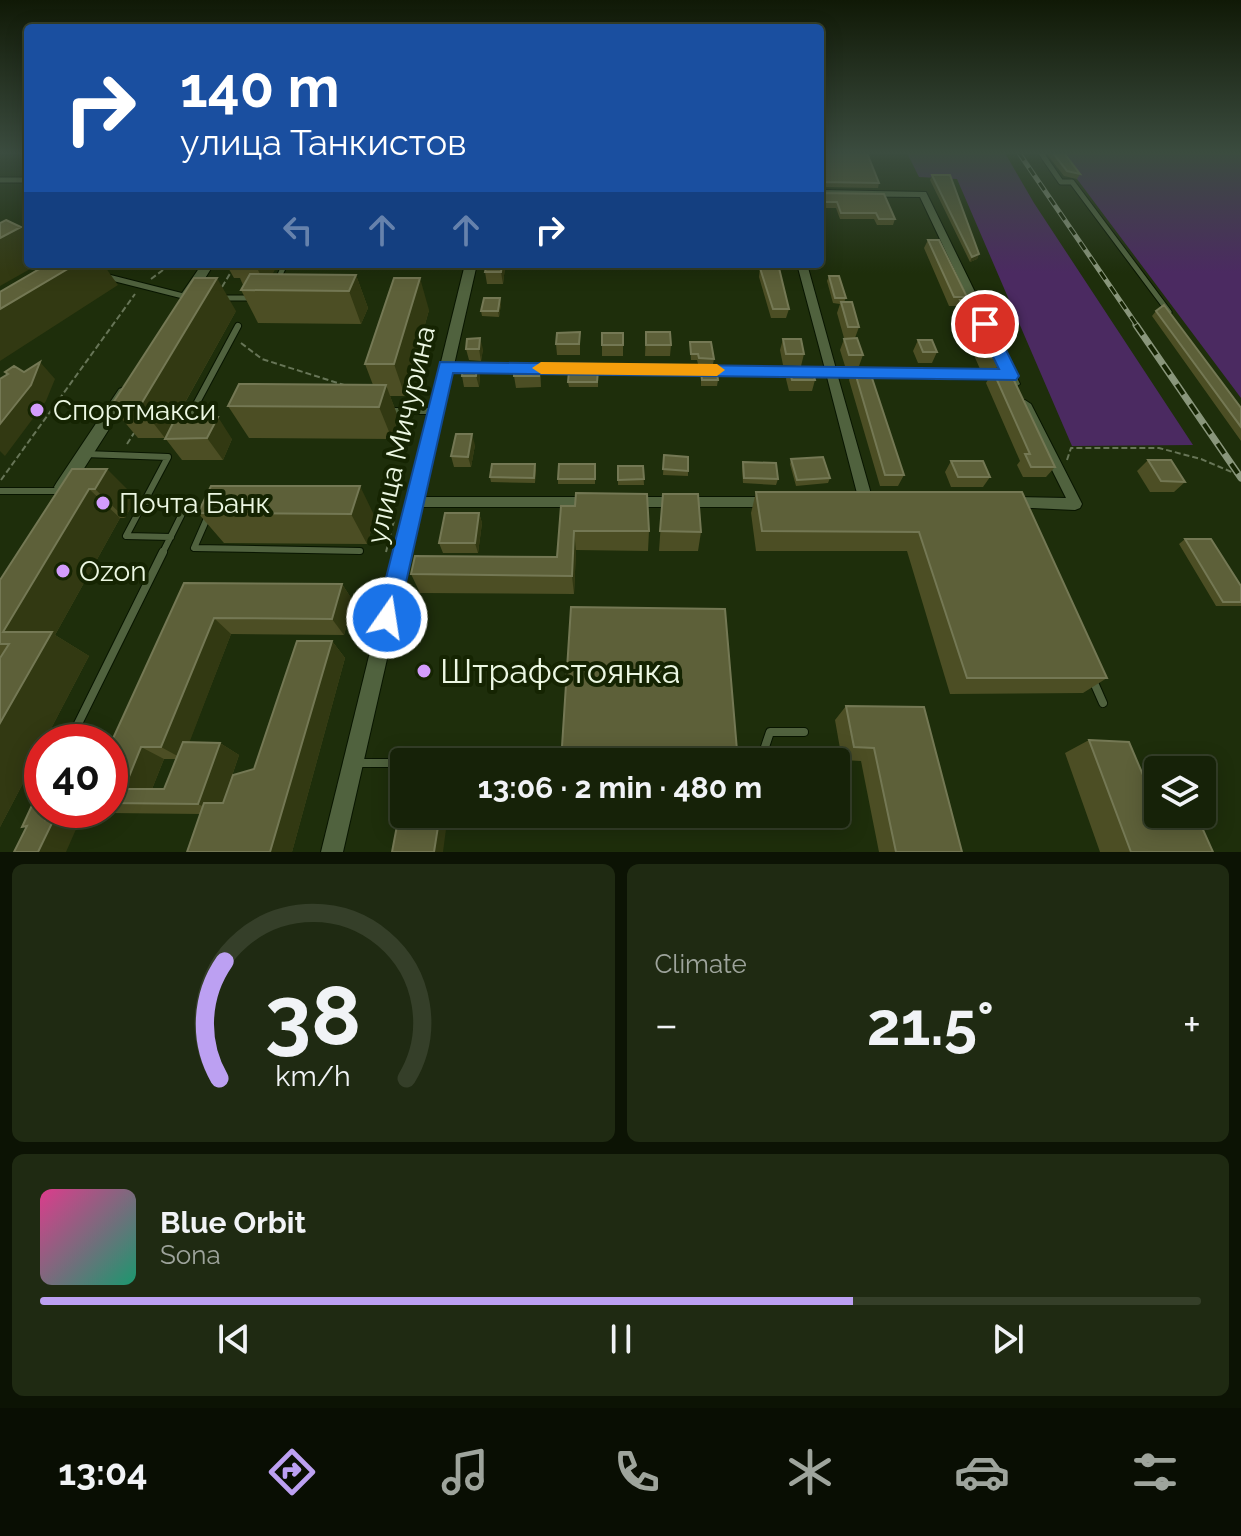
<!DOCTYPE html>
<html lang="en">
<head>
<meta charset="utf-8">
<style>
  body { margin:0; font-family:Raleway,sans-serif; background:#1f2a12; color:#f1f3f6; height:100vh; display:flex; flex-direction:column; font-size:30px; white-space:nowrap }
  * { box-sizing:border-box; margin:0 }
  p { font-size:26px; color:#9ea49c }
  .icon { flex:none; width:44px; height:44px; fill:none; stroke:currentColor; stroke-width:2; stroke-linecap:round; stroke-linejoin:round }
  .map { position:relative; height:852px; overflow:hidden }
  .details { display:flex; flex-direction:column; gap:12px; padding:12px; background:#0c1304; flex:1 }
  .details>* { flex:none }
  .banner { position:absolute; left:24px; top:24px; width:800px; height:244px; border-radius:8px; box-shadow:0 4px 20px #0003,0 0 0 2px #353f29; background:#1a4fa0; color:#fff; overflow:hidden }
  .tools { position:absolute; left:1144px; top:756px; display:grid; gap:16px }
  .tools a { display:grid; place-items:center; width:72px; height:72px; border-radius:8px; background:#162208; box-shadow:0 4px 20px #0003,0 0 0 2px #353f29; font-size:40px }
  .speed { position:absolute; left:24px; top:724px; display:flex; gap:16px; font-size:40px; font-weight:700; text-align:center }
  .speed>* { display:grid; place-content:center; width:104px; height:104px; border-radius:50%; background:#162208; box-shadow:0 4px 20px #0003,0 0 0 2px #353f29; line-height:1 }
  .speed .limit { border:12px solid #d22; background:#fff; color:#111 }
  .pin { position:absolute; display:grid; place-items:center; width:68px; height:68px; color:#fff; margin:-34px; border:4px solid #fff; border-radius:50%; box-shadow:0 2px 8px #0007 }
  .me { position:absolute; width:88px; margin:-44px; rotate:13deg; stroke-linejoin:round; filter:drop-shadow(0 0 6px #0008) }
  .turn { display:flex; align-items:center; gap:28px; height:168px; padding:0 24px; font-size:36px }
  .turn .icon { width:104px; height:104px; stroke-width:2.5 }
  .turn b { display:block; font-size:56px; line-height:68px }
  .lanes { display:flex; align-items:center; height:76px; padding:0 24px; background:#0003; justify-content:center; gap:40px; direction:ltr }
  .lanes .off { opacity:.35 }
  .big { font-size:60px; font-weight:700; line-height:1.1 }
  .details .card { flex:1; display:flex; flex-direction:column; justify-content:center; gap:12px; min-width:0; padding:0 28px; border-radius:12px; background:#1f2a12 }
  .details .dial { align-items:center; gap:0 }
  .dial svg { height:208px; overflow:visible; fill:none; stroke:#353f29; stroke-width:7; stroke-linecap:round; text-anchor:middle }
  .dial text { fill:#f1f3f6; stroke:none }
  .song { display:flex; align-items:center; gap:24px }
  .cover { width:96px; height:96px; border-radius:12px; background:linear-gradient(135deg,hsl(330 70% 55%),hsl(160 70% 35%)) }
  .played { height:8px; border-radius:4px; background:linear-gradient(90deg,#bca0f2 70%,#353f29 70%) }
  .keys { display:flex; justify-content:space-around; direction:ltr }
  .heat { display:flex; justify-content:space-between; align-items:center; font-size:44px; direction:ltr }
  .details .tiles { flex:1; display:grid; gap:12px; grid-template-columns:1fr 1fr }
  .card:last-child { grid-column:span 2 }
  .trip { position:absolute; left:390px; top:748px; width:460px; height:80px; border-radius:8px; background:#162208; box-shadow:0 4px 20px #0003,0 0 0 2px #353f29; font-weight:700; line-height:80px; text-align:center }
  .menu { display:flex; height:128px; justify-content:space-around; align-items:center; background:#090e03; color:#9ea49c }
  .menu .icon { width:56px; height:56px }
  .menu .current { color:#bca0f2 }
  .menu b { font-size:36px; color:#f1f3f6 }
  .map>svg:first-child { display:block }
  .green { fill:#4b2a61 }
  .lines { fill:none; stroke-linecap:round; stroke-linejoin:round }
  .service-far2-casing { stroke:#081500; stroke-width:7 }
  .service-far1-casing { stroke:#081500; stroke-width:8 }
  .service-casing { stroke:#081500; stroke-width:10 }
  .minor-casing { stroke:#081500; stroke-width:2 }
  .tertiary-casing { stroke:#081500; stroke-width:2 }
  .secondary-casing { stroke:#081500; stroke-width:2 }
  .path { stroke:#677557; stroke-width:2; stroke-dasharray:6 3; stroke-linecap:butt }
  .service-far2 { stroke:#50623e; stroke-width:5 }
  .service-far1 { stroke:#50623e; stroke-width:6 }
  .service { stroke:#50623e; stroke-width:8 }
  .minor { fill:#50623e; fill-rule:evenodd }
  .tertiary { fill:#50623e; fill-rule:evenodd }
  .secondary { fill:#50623e; fill-rule:evenodd }
  .rail-far1-casing { stroke:#89967b; stroke-width:5 }
  .rail-casing { stroke:#89967b; stroke-width:7 }
  .rail-far1 { stroke:#152402; stroke-width:3; stroke-dasharray:9; stroke-linecap:butt }
  .rail { stroke:#152402; stroke-width:4; stroke-dasharray:12; stroke-linecap:butt }
  .wall { fill:#4c4e24; fill-rule:evenodd }
  .shaded-wall { fill:#323912 }
  .building { fill:#5d6039; stroke:#747854; stroke-width:2 }
  .route { fill:#1a73e8; stroke:#114b97; stroke-width:2 }
  .slow { fill:#f59e0b }
  .poi-dot { fill:#d39cfc; stroke:#152402; stroke-width:3 }
  .labels { text-anchor:middle; dominant-baseline:central; stroke-width:8; stroke-linejoin:round; paint-order:stroke }
  .poi-label { font-size:28px; fill:#ecf7e3; stroke:#152402; text-anchor:start }
  .street-label { font-size:28px; fill:#ecf7e3; stroke:#152402 }
  .near-poi-label { font-size:34px; fill:#ecf7e3; stroke:#152402; text-anchor:start }
</style>
</head>
<body>
<div class="map">
<svg width="1241" height="852" viewBox="0 0 1241 852">
  <rect width="100%" height="100%" fill="#1e2e0b"/>
  <path class="green" d="M907 153H1005L1034 203 1193 445 1072 446 957 179 919 177Z
    M1058 153 1241 154V398L1077 179Z"/>
  <g class="lines">
    <defs>
      <path id="service-far2" d="M1041 153 1061 182H1072L1169 312
        M0 180H28
        M108 277 187 297
        M278 279 285 264
        M222 298H251"/>
      <path id="service-far1" d="M391 411H435
        M187 421 238 326
        M85 454 168 457 126 536 171 537
        M0 491H60
        M144 502H188L162 554
        M208 516 194 548 360 551"/>
      <path id="service" d="M1092 678 1103 703
        M69 742 163 552
        M760 762 770 732H804
        M357 763H404"/>
      <path id="minor" d="M820 190 926 192 1020 384 1014 388 1010 387 1006 380 838 377 873 501 871 505 866 506 861 505 859 501 827 377 446 371 440 367 446 363 825 369 797 264H807L836 369 1003 372 920 197 820 196Z
        M1025 400 1031 404 1080 500 1082 504 1080 508 1075 510 1008 507 1006 503 1008 499 1013 497 1066 498 1019 404Z
        M414 497H591L596 498 598 502 596 506 591 507H414L409 506 407 502 409 498Z
        M633 497H767L772 498 774 502 772 506 767 507H633L628 506 626 502 628 498Z"/>
      <path id="tertiary" d="M465 264H477L343 852H321Z"/>
      <path id="secondary" d="M202 264H214L192 299H182L180 296Z
        M124 387 132 393 69 492 63 494 57 492 54 487 57 482 119 389Z"/>
    </defs>
    <use href="#service-far2" class="service-far2-casing"/>
    <use href="#service-far1" class="service-far1-casing"/>
    <use href="#service" class="service-casing"/>
    <use href="#minor" class="minor-casing"/>
    <use href="#tertiary" class="tertiary-casing"/>
    <use href="#secondary" class="secondary-casing"/>
    <path class="path" d="M151 279 171 264
      M222 287 231 272
      M241 343 262 359 344 385
      M127 444 134 433
      M1067 460 1071 448H1159L1201 459 1241 476
      M1 480 135 294
      M386 552 395 517"/>
    <use href="#service-far2" class="service-far2"/>
    <use href="#service-far1" class="service-far1"/>
    <use href="#service" class="service"/>
    <use href="#minor" class="minor"/>
    <use href="#tertiary" class="tertiary"/>
    <use href="#secondary" class="secondary"/>
    <defs>
      <path id="rail-far1" d="M1019 153 1138 327"/>
      <path id="rail" d="M1136 325 1241 478"/>
    </defs>
    <use href="#rail-far1" class="rail-far1-casing"/>
    <use href="#rail" class="rail-casing"/>
    <use href="#rail-far1" class="rail-far1"/>
    <use href="#rail" class="rail"/>
  </g>
  <path class="wall" d="M820 153 879 183 878 188 820 187Z
    M1046 153H1064L1080 174 1077 179 1064 176Z
    M932 175 979 254 977 259 970 262 930 180Z
    M820 193 895 219 893 225H877L874 219H840L836 208H820Z
    M928 240 967 297 965 300 1002 358 996 369H980L955 312 957 306H949L924 248Z
    M226 264H278L272 274 356 275 368 308 361 324 258 323 241 290 243 285 240 278H234Z
    M679 264H693V266H679Z
    M505 267 503 284H487L485 272Z
    M760 268 789 309 786 318H771L759 277Z
    M829 276 846 298 844 302 859 327 855 338H844L837 313 840 304 833 303 827 281Z
    M501 304 499 317 482 316 481 311Z
    M429 310 405 396H390L398 417 392 439 249 438 228 406 373 385 365 364Z
    M236 311 177 417 232 439 223 460H182L165 438H138L111 406Z
    M1156 311 1241 408V441L1152 316Z
    M646 332 671 345 670 356H645Z
    M602 333H623V356H602Z
    M783 339 804 354 801 366 783 365 780 350Z
    M844 339 863 355 859 366H845L840 350Z
    M918 340 937 352 932 363H918L913 351Z
    M690 342 714 359 713 364H698L697 360H691Z
    M556 344H580V355H557Z
    M466 349H483L481 361 469 360Z
    M540 365 541 387 516 388 514 376Z
    M789 368 815 380 812 391H789L786 379Z
    M854 369 904 475 898 486H880L849 380Z
    M598 371V387H569L568 382Z
    M993 371 1055 467 1046 477H1023L1017 465 1020 461 986 383Z
    M701 372 718 380 717 386H701Z
    M480 375 479 387H464L462 376Z
    M475 445 471 467H454L451 456Z
    M664 455 688 471V476L663 475Z
    M791 459 830 478 828 483 796 486 790 464Z
    M1148 460 1185 482 1174 492H1150L1137 471Z
    M951 461 990 477 983 487H951L945 472Z
    M743 462 778 479 776 485 743 483 742 467Z
    M535 464 536 470 535 483 491 482 490 477Z
    M595 464V484H558V479Z
    M618 466H643L644 485H618Z
    M72 469 136 498 125 518H120L55 635 89 656 44 742H42V747L0 827V580Z
    M211 486 375 517 367 544 224 543 198 513Z
    M756 492H1022L1107 678 1083 693 950 694 907 551H756L751 513Z
    M663 494 701 532 698 551H659Z
    M561 506 649 531 648 551 576 550 574 594 420 593 411 574 557 557Z
    M479 513 482 523 478 553H443L439 543Z
    M1185 539 1241 586V606H1216L1179 544Z
    M184 583 342 584 353 601 344 635 231 634 189 742 220 743 239 755 223 803 254 769 332 641 345 658 292 852H187L200 814 110 813 102 810H110V745ZM164 759H176L164 789H152Z
    M846 706 962 852H879L861 761 842 760 835 720Z
    M1089 740 1143 775 1213 852H1100L1065 753Z"/>
  <path class="shaded-wall" d="M21 227 28 236V264H39L0 286V238Z
    M979 254 977 259 970 262 972 257Z
    M76 264H103L118 285 0 361V309Z
    M255 264H278L266 286Z
    M502 264H505V267L503 284 501 272Z
    M356 275 368 308 361 324 349 291Z
    M217 278 236 311 165 438 140 406Z
    M420 278 429 310 405 396 394 364Z
    M500 298 501 304 499 317 498 311Z
    M480 338 483 349 481 361 479 349Z
    M40 362 55 379 46 401 5 456 0 451V424Z
    M477 363 480 375 479 387 476 376Z
    M386 385 398 417 392 439 379 407Z
    M218 417 232 439 223 460 207 438Z
    M472 434 475 445 471 467 468 457Z
    M107 469 136 498 125 518 95 489Z
    M360 486 375 517 367 544 351 514Z
    M89 489 120 518 55 635 89 656 44 742H42V747L0 827V723L40 654 3 632Z
    M479 513 482 523 478 553 475 543Z
    M574 531 576 550 574 594 572 576Z
    M342 584 353 601 344 635 332 619Z
    M214 618 231 634 183 759 161 747Z
    M332 641 345 658 292 852H270Z
    M220 743 239 755 219 814 198 804Z
    M141 747 164 759 148 799 124 789Z
    M51 810H78L71 825 77 827 66 852H38L46 820Z
    M440 814H448L443 852H434Z"/>
  <path class="building" d="M820 153H867L879 183 821 182 820 183Z
    M1053 153H1064L1080 174 1067 171Z
    M932 175H950L979 254 972 257Z
    M820 193 884 194 895 219H879L876 213H841L837 202H820Z
    M6 220 21 227 0 238V223Z
    M928 240H939L967 297H954Z
    M48 264H76L0 309V292Z
    M487 264H502L501 272H485Z
    M760 268H779L789 309H773Z
    M250 274 356 275 349 291 241 290Z
    M829 276H839L846 298H835Z
    M194 278H217L140 406H111Z
    M394 278H420L394 364H365Z
    M484 298H500L498 311H481Z
    M960 300H972L1002 358 986 357Z
    M841 302H852L859 327H848Z
    M1164 305 1241 408V427L1156 311Z
    M580 332 579 344H556L557 333Z
    M646 332H670L671 345H646Z
    M602 333H623V345H602Z
    M480 338 479 349H466L467 339Z
    M857 338 863 355H849L844 339Z
    M783 339H801L804 354H786Z
    M918 340H932L937 352H923Z
    M690 342H711L714 359 699 358 698 354H691Z
    M40 362 31 385 0 424V379L8 374 5 372 14 366 24 372Z
    M477 363 476 376H462L463 364Z
    M540 365 539 376H514V366Z
    M789 368 812 369 815 380H792Z
    M854 369H869L904 475H885Z
    M569 371H598L597 382H568Z
    M993 371 1010 372 1055 467H1031L1025 454H1030Z
    M701 372 717 373 718 380H702Z
    M239 384 386 385 379 407 228 406Z
    M176 417H218L207 438 165 439Z
    M456 434H472L468 457 451 456Z
    M664 455 688 457V471L663 469Z
    M823 457 830 478 797 480 791 459Z
    M1148 460H1171L1185 482 1161 481Z
    M951 461H983L990 477H958Z
    M743 462 776 463 778 479 744 478Z
    M492 464H535L534 478 490 477Z
    M559 464H595V479H558Z
    M618 466H643L644 479 618 480Z
    M72 469H107L95 489H89L3 632H52L0 723V658L9 644H0V580Z
    M211 486H360L351 514 198 513Z
    M756 492H1022L1107 678H967L919 532 762 531Z
    M576 493 647 494 649 531H574L572 576 411 574 415 556 557 557 561 506H575Z
    M663 494H698L701 532 660 531Z
    M445 513H479L475 543H439Z
    M1185 539H1211L1241 586V602H1223Z
    M184 583 342 584 332 619 214 618 161 747H141L124 789H164L183 742 220 743 198 804 110 803V745Z
    M571 607 725 609 738 762H561Z
    M297 641H332L270 852H187L204 803H223L233 775 254 769Z
    M846 706 924 707 962 852H896L874 748 854 747Z
    M1089 740 1129 742 1143 775H1158V814H1196L1213 852H1131Z
    M40 788H42V810H51L46 820 54 819 38 852H14L27 826 22 827Z
    M404 789V814H440L434 852H392Z"/>
  <linearGradient id="sky" x2="0" y2="1"><stop stop-color="#101906"/><stop offset="0.56" stop-color="#3b4c3f"/><stop offset="1" stop-color="#3b4c3f" stop-opacity="0"/></linearGradient>
  <rect width="1241" height="273" fill="url(#sky)"/>
  <path class="route" d="M985 318 993 324 1019 376 1016 380 453 373 398 618 395 625 387 628 379 625 376 618 440 362 999 369 977 324Z"/>
  <path class="slow" d="M541 362 717 364 725 370 717 376 541 374 532 368Z"/>
  <g class="poi-dot">
    <circle cx="37" cy="410" r="8"/>
    <circle cx="103" cy="503" r="8"/>
    <circle cx="63" cy="571" r="8"/>
    <circle cx="424" cy="671" r="8"/>
  </g>
  <g class="labels">
    <g class="poi-label">
      <text x="53" y="410">Спортмакси</text>
      <text x="119" y="503">Почта Банк</text>
      <text x="79" y="571">Ozon</text>
    </g>
    <g class="street-label">
      <text transform="translate(401 435) rotate(-77)">улица Мичурина</text>
    </g>
    <g class="near-poi-label">
      <text x="440" y="671">Штрафстоянка</text>
    </g>
  </g>
</svg>
<div class="tools">
<a><svg class="icon" aria-label="layers" viewBox="0 0 24 24"><path d="M12 4l9 5-9 5-9-5zM3 14l9 5 9-5"/></svg></a>
</div>
<div class="speed"><div class="limit">40</div></div>
<div class="pin" style="left:985px;top:324px;background:#d93025"><svg class="icon" aria-label="arrive" viewBox="0 0 24 24"><path d="M6 21V4h12l-3 4 3 4H6"/></svg></div>
<svg class="me" style="left:387px;top:618px" viewBox="-20 -20 40 40"><circle r="17" fill="#1a73e8" stroke="#fff" stroke-width="3"/><path d="M0-11L8 9 0 5-8 9z" fill="#fff"/></svg>
<div class="trip">13:06 · 2 min · 480 m</div>
<div class="banner">
<div class="turn"><svg class="icon" aria-label="right" viewBox="0 0 24 24"><path d="M7 20v-9h11M14 6l5 5-5 5"/></svg><div><b>140 m</b>улица Танкистов</div></div>
<div class="lanes"><svg class="icon off" aria-label="left" viewBox="0 0 24 24"><path d="M17 20v-9H6M10 6l-5 5 5 5"/></svg><svg class="icon off" aria-label="ahead" viewBox="0 0 24 24"><path d="M12 20V5M6 11l6-6 6 6"/></svg><svg class="icon off" aria-label="ahead" viewBox="0 0 24 24"><path d="M12 20V5M6 11l6-6 6 6"/></svg><svg class="icon" aria-label="right" viewBox="0 0 24 24"><path d="M7 20v-9h11M14 6l5 5-5 5"/></svg></div>
</div>
</div>
<section class="details">
<div class="tiles">
<div class="card dial"><svg viewBox="0 0 100 80">
<path d="M14 69A42 42 0 1 1 86 69"/>
<path d="M14 69A42 42 0 0 1 16 24" stroke="#bca0f2"/>
<text x="50" y="56" font-size="32" font-weight="700">38</text>
<text x="50" y="72" font-size="11">km/h</text>
</svg></div>
<div class="card"><p>Climate</p>
<div class="heat"><a>−</a><b class="big">21.5°</b><a>+</a></div>
</div>
<div class="card">
<div class="song"><i class="cover"></i><div><b>Blue Orbit</b><p>Sona</p></div></div>
<div class="played"></div>
<div class="keys"><svg class="icon" aria-label="previous" viewBox="0 0 24 24"><path d="M18 5L8 12l10 7zM5 5v14"/></svg><svg class="icon" aria-label="pause" viewBox="0 0 24 24"><path d="M8 5v14M16 5v14"/></svg><svg class="icon" aria-label="next" viewBox="0 0 24 24"><path d="M6 5l10 7-10 7zM19 5v14"/></svg></div>
</div>
</div>
</section>
<nav class="menu">
<b>13:04</b>
<svg class="icon current" aria-label="directions" viewBox="0 0 24 24"><path d="M12 3l9 9-9 9-9-9zM9 14v-3h6M13 9l2 2-2 2"/></svg>
<svg class="icon" aria-label="music" viewBox="0 0 24 24"><path d="M9 18V5l10-2v13"/><circle cx="6" cy="18" r="3"/><circle cx="16" cy="16" r="3"/></svg>
<svg class="icon" aria-label="phone" viewBox="0 0 24 24"><path d="M5 4h4l2 5-3 2q2 4 5 5l2-3 5 2v4C11 20 4 13 5 4z"/></svg>
<svg class="icon" aria-label="climate" viewBox="0 0 24 24"><path d="M12 3v18M4 7l16 10M4 17L20 7"/></svg>
<svg class="icon" aria-label="car" viewBox="0 0 24 24"><path d="M5 17H2v-5l4-1 3-4h7l3 4 3 1v5h-3M9 17h6M6 11h13"/><circle cx="7" cy="17" r="2"/><circle cx="17" cy="17" r="2"/></svg>
<svg class="icon" aria-label="filters" viewBox="0 0 24 24"><path d="M4 7h16M4 17h16"/><circle cx="9" cy="7" r="2"/><circle cx="15" cy="17" r="2"/></svg>
</nav>
</body>
</html>
